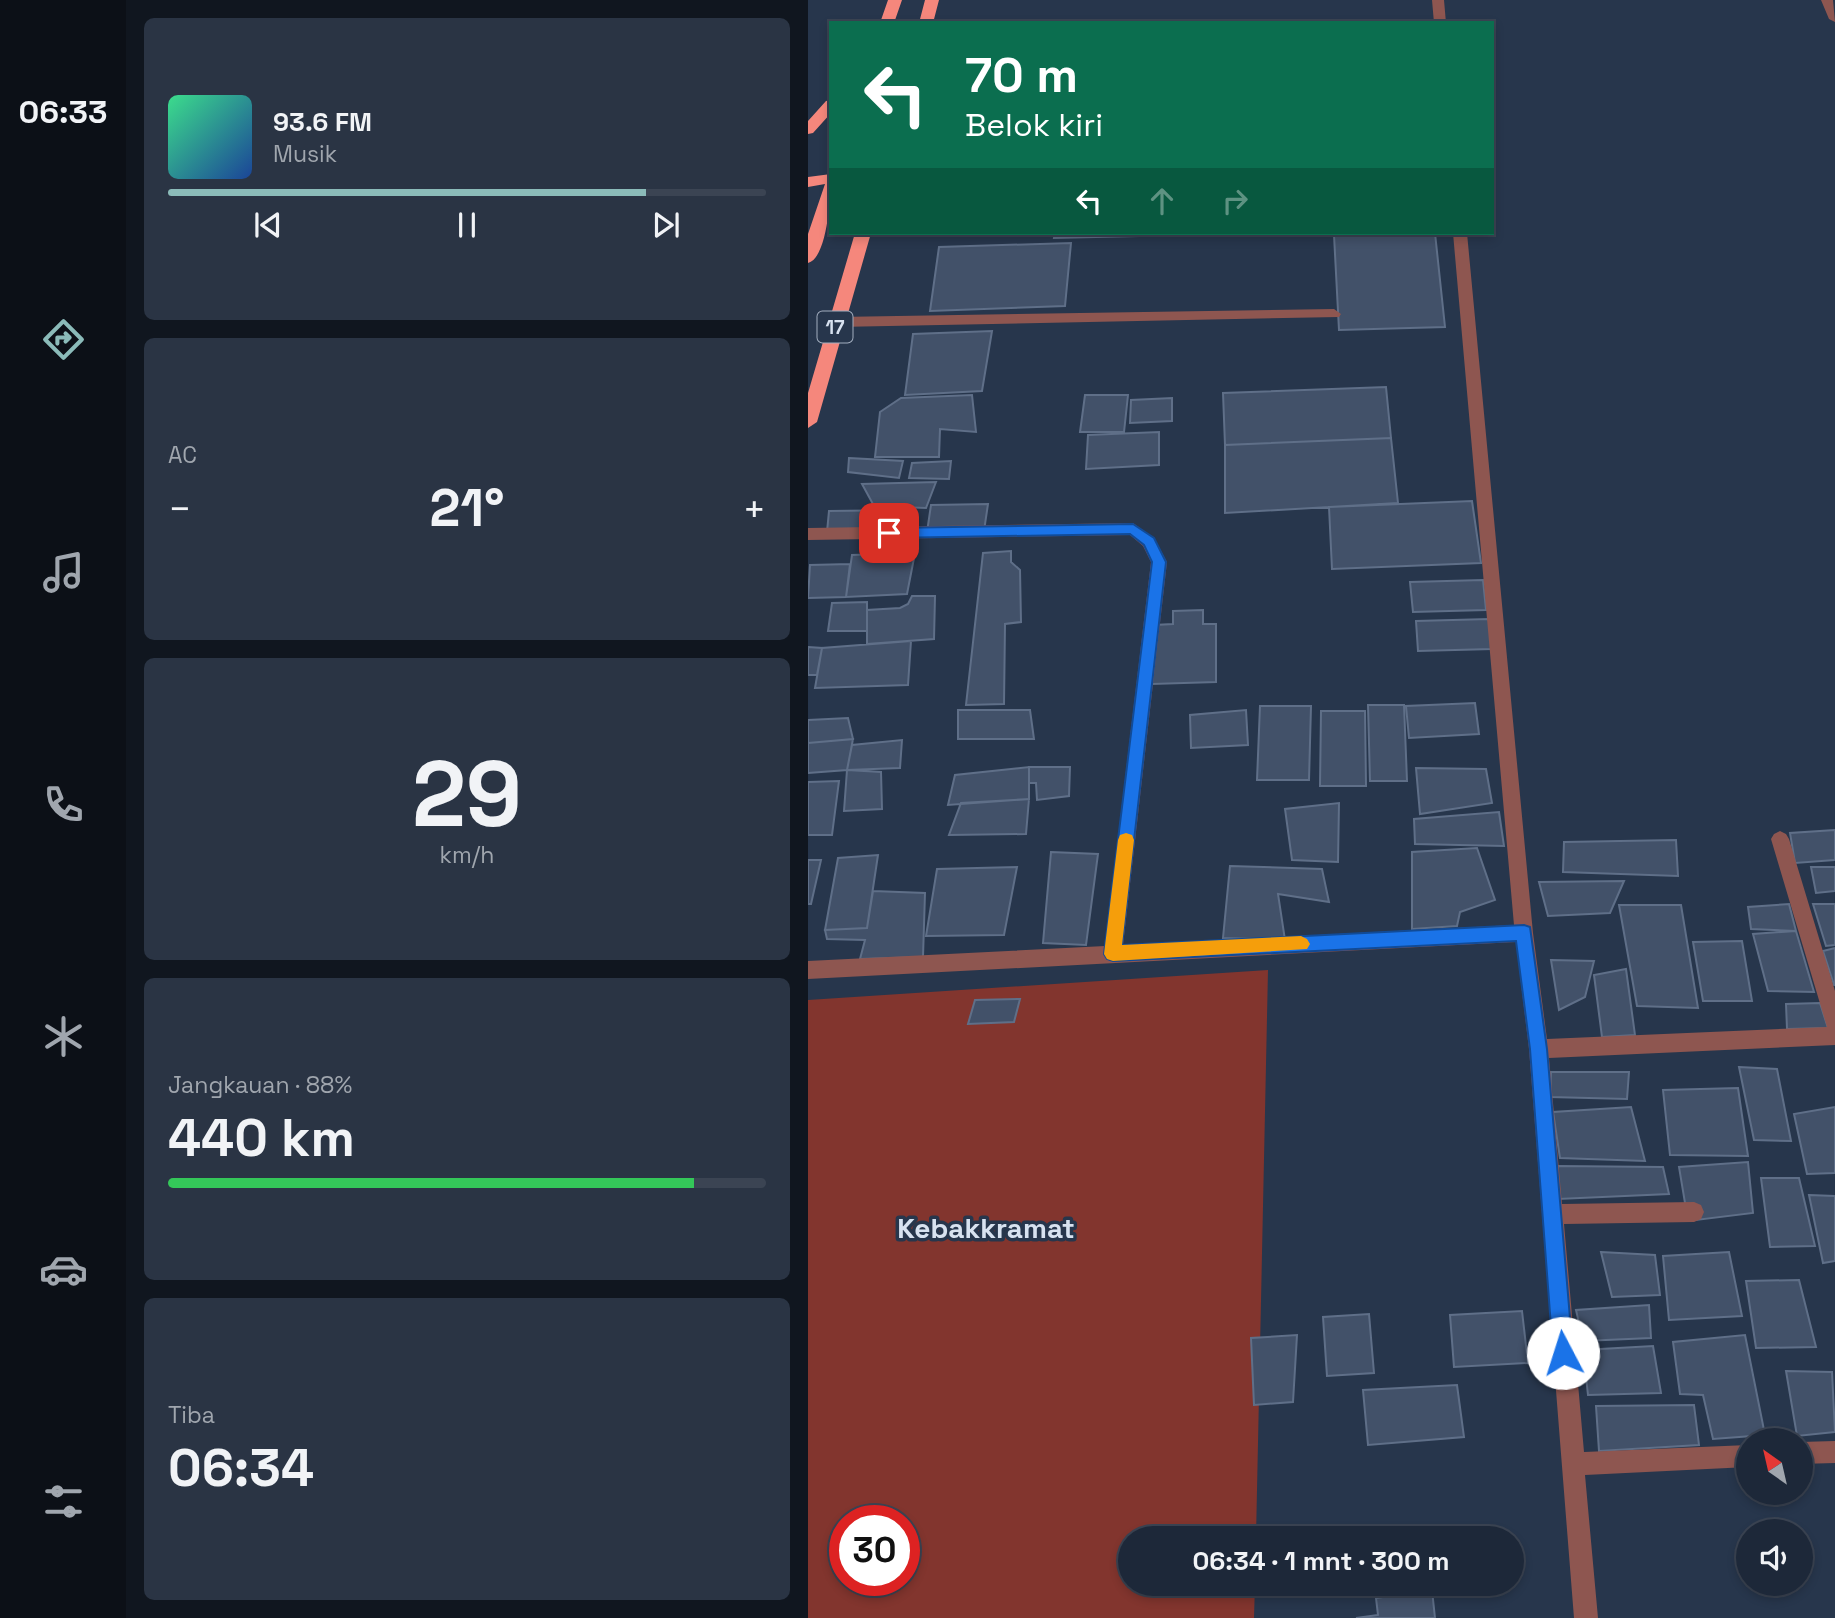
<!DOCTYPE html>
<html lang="id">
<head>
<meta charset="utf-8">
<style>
  body { margin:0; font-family:"Space Grotesk",sans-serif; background:#2a3444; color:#f1f3f6; height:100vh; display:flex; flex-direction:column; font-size:26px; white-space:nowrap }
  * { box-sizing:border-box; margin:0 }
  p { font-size:23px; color:#a0a6ae }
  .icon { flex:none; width:38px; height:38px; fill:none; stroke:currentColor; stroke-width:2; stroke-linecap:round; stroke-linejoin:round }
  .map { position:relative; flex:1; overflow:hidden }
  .drawer { display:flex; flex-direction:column; gap:18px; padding:18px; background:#10161f; width:682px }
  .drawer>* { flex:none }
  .hud { position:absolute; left:21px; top:21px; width:665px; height:214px; border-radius:0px; box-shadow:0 4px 10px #0003,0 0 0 2px #3b4453; background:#0b6e4f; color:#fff; overflow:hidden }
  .needle { width:46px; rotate:326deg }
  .tools { position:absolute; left:928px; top:1428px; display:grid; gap:14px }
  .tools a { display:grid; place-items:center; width:77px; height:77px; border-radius:50%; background:#1d2839; box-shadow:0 4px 10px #0003,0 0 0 2px #3b4453; font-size:35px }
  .speed { position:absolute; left:21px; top:1505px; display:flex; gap:14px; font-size:35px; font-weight:700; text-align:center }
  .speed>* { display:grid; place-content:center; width:91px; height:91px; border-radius:50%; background:#1d2839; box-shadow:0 4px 10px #0003,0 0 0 2px #3b4453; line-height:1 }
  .speed .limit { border:10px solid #d22; background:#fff; color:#111 }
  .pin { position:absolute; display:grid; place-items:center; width:60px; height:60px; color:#fff; margin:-30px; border-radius:14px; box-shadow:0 4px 10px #0006 }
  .me { position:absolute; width:77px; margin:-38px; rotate:355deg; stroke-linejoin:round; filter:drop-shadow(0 0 5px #0008) }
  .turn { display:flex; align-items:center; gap:24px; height:147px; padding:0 21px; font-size:32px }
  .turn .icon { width:91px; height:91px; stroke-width:2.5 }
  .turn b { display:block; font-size:49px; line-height:60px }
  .lanes { display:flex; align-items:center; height:66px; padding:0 21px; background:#0003; justify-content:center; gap:35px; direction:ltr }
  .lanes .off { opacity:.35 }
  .big { font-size:52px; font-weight:600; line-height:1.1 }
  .drawer .widget { flex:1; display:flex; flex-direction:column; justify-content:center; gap:10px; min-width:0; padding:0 24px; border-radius:10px; background:#2a3444 }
  .drawer .dial { align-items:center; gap:0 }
  .dial b { font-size:91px; line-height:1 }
  .song { display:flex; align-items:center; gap:21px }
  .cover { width:84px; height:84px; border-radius:10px; background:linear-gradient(135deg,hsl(150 70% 55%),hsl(220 70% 35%)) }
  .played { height:7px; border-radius:4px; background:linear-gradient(90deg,#8bbbb9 80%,#3b4453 80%) }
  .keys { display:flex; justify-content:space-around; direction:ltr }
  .heat { display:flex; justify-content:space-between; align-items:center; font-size:38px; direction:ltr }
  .charge { height:10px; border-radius:5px; background:linear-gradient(90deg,#34c759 88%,#3b4453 0) }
  .trip { position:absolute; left:310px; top:1526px; width:406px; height:70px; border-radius:35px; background:#1d2839; box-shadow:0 4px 10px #0003,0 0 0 2px #3b4453; font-weight:600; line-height:70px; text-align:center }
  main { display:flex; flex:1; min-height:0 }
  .menu { display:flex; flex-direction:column; width:126px; justify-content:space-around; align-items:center; background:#0c1017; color:#a0a6ae }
  .menu .icon { width:49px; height:49px }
  .menu .current { color:#8bbbb9 }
  .menu b { font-size:32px; color:#f1f3f6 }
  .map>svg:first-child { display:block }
  .green { fill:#82352e; fill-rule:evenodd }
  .building { fill:#425169; stroke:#5f6f88; stroke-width:2 }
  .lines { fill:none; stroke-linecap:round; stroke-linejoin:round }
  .minor { fill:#8e5650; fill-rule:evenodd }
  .highway { fill:#f5877c; fill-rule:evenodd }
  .route { fill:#1a73e8; stroke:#114b97; stroke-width:2 }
  .slow { fill:#f59e0b }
  .labels { text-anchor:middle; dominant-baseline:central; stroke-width:7; stroke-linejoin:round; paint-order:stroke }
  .shield { fill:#27364c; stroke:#a3aebf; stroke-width:2 }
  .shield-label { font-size:19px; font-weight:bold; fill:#d8e2f0 }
  .district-label { font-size:28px; font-weight:bold; fill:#d8e2f0; stroke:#27364c }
</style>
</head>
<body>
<main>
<nav class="menu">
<b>06:33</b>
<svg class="icon current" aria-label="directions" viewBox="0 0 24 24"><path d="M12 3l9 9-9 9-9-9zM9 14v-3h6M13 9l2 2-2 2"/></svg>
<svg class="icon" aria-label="music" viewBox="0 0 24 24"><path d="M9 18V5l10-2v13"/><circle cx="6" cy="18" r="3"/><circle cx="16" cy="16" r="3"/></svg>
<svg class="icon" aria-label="phone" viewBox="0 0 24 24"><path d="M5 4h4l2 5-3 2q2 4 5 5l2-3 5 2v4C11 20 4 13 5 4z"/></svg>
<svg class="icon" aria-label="climate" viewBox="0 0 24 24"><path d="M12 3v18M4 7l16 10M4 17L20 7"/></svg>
<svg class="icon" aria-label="car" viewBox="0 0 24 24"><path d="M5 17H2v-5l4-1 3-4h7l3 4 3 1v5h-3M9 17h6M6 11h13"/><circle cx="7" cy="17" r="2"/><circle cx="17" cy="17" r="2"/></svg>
<svg class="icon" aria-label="filters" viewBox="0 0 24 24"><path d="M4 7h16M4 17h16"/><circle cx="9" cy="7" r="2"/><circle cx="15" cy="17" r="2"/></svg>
</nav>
<section class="drawer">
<div class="widget">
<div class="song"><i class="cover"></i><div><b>93.6 FM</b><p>Musik</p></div></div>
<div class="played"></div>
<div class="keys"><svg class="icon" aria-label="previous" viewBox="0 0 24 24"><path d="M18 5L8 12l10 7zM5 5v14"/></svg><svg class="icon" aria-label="pause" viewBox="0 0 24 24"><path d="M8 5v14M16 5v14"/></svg><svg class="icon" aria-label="next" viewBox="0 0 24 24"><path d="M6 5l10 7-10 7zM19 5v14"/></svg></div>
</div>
<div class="widget"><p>AC</p>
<div class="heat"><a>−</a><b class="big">21°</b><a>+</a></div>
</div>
<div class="widget dial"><b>29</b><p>km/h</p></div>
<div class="widget"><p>Jangkauan · 88%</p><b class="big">440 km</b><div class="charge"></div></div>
<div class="widget"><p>Tiba</p><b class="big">06:34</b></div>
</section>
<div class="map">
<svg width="1027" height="1618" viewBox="0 0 1027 1618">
  <rect width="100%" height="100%" fill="#27364c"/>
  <path class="green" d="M460 970 448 1538H322V1584H447L446 1618H0V1000ZM37 1521H96V1580H37Z"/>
  <path class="building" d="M247 233H462L246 238Z
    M627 233 637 327 531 330 526 235Z
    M263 243 257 306 122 311 131 247Z
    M184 331 174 391 97 395 105 334Z
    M578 387 583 438 417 445 415 393Z
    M164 395 168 432 132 429 131 457H67L72 412 93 398Z
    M277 395H320L316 432H272Z
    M364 398V421L322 423 323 400Z
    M351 432V465L278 469 280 435Z
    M583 438 590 503 417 513V445Z
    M41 458 95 461 91 478 40 472Z
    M143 461 141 479 101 478 104 463Z
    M128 482 118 508 66 506 54 484Z
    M664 501 673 563 524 569 521 507Z
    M180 504 176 531 119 532 123 505Z
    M98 510 96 529 19 532 21 511Z
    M203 551V562L212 570 213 622 197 624 196 704 158 705 175 553Z
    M107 553 99 594 38 597 44 555Z
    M42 564 38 597 0 598 2 565Z
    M675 580 678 610 605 612 602 582Z
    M104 596H127L126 639 59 644V610L92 608 100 604Z
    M59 602V631H20L24 603Z
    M395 610V624H408V682L344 684 346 625 365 624V611Z
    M681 619 684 649 610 651 608 621Z
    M103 641 100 685 7 688 14 648Z
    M0 647 14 648 9 675H0Z
    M667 703 671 734 601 738 598 706Z
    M560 705H596L599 781H562Z
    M452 706H503L501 780H449Z
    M150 710H222L226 739H150Z
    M438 710 440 745 383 748 382 715Z
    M513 711H557L558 786H512Z
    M40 718 45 739 0 743V720Z
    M45 739 39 770 0 773V743Z
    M94 740 92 768 39 770 44 745Z
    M221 767V799L140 805 147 775Z
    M221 767H262L261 796 229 800 228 783H221Z
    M608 768 678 769 684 803 612 814Z
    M39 770 73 772 74 809 36 811Z
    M31 781 24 835H0V782Z
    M221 799 218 834 141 835 153 803Z
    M531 803 530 862 484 860 477 809Z
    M691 812 696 846 607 844 606 819Z
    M1027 830V860L987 863 982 833Z
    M868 840 870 876 755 872 756 842Z
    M669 848 687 900 652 912 649 926 604 929V852Z
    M243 852 290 854 278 945 235 943Z
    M70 855 59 928 17 930 30 858Z
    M0 860H13L3 904H0Z
    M422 866 514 869 521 902 470 894 477 940 415 938Z
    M209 867 196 935 118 936 129 869Z
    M1003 867H1027V891L1008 893Z
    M816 881 802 913 740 916 731 882Z
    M65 891 117 893 115 957 52 959 57 940 19 939 17 930 59 928Z
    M981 904 988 931 943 929 940 907Z
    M1005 904H1027V945L1018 946Z
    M811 905H873L890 1008 829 1006Z
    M988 931 1006 992 960 991 945 934Z
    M934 941 944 1001H895L885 942Z
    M1027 948V985H1026L1015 951Z
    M743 960 786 961 777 997 751 1010Z
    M818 969 827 1035 794 1037 786 975Z
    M212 999 206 1022 160 1024 167 1000Z
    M1012 1003 1020 1028 979 1029 978 1004Z
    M931 1067 969 1069 983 1141 946 1140Z
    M743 1072H821L819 1099 742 1097Z
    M930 1088 940 1156 862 1155 855 1090Z
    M823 1107 837 1161 752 1158 745 1112Z
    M1027 1107V1173L999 1174 986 1114Z
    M940 1162 945 1213 880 1221 871 1167Z
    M750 1166 855 1167 861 1194 750 1199Z
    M953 1178H991L1007 1246 962 1247Z
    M1001 1195 1027 1196V1261L1015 1263Z
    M793 1252 847 1255 852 1295 804 1297Z
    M921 1252 934 1316 861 1320 855 1256Z
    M991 1280 1008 1347 948 1348 938 1281Z
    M841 1305 843 1338 775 1341 768 1310Z
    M714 1311 720 1363 646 1367 642 1315Z
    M561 1314 566 1373 519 1376 515 1317Z
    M489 1335 485 1402 446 1405 443 1338Z
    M937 1335 957 1435 905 1439 895 1395 872 1394 865 1342Z
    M845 1346 853 1393 780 1395 775 1350Z
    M978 1371 1024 1372 1027 1432 989 1436Z
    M649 1385 656 1437 560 1445 555 1390Z
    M886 1405 891 1445 791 1451 788 1406Z
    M624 1590 627 1618H548L570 1615 568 1598Z"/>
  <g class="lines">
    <path class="minor" d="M624 0H636L638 23H626Z
      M1013 0H1025L1027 22 1021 19Z
      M645 233H659L725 933 739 1039 1019 1027 963 839 966 834 972 831 978 834 981 839 1027 991V1045L741 1058 754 1204 886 1202 893 1205 896 1212 893 1219 886 1222 756 1224 776 1452 940 1445V1467L777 1475 790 1618H766L721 1049 708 942 0 979V961L297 946 343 562 335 546 322 535 0 540V528L325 523 346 538 359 562 315 945 706 925Z
      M526 309 533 314 531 317 29 327 22 322 29 317Z
      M1027 1441V1463L992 1464V1442Z"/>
    <path class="highway" d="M80 0H94L86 23H72Z
      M117 0H131L125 23H111Z
      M23 100V113L5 133 0 134V121L18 101Z
      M23 174C23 193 20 258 0 263V234L17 184 0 187V177Z
      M47 233H63L9 422 0 428V393Z"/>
  </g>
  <path class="route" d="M325 524 346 538 358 562 314 945 716 925 722 927 739 1049 765 1353 762 1360 755 1363 748 1360 745 1353 722 1049 708 941 305 961 299 959 296 954 344 562 336 545 322 534 81 538 74 533 81 528Z"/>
  <path class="slow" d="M318 833 324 835 326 840 314 945 493 936 499 939 502 944 499 949 305 961 299 959 296 954 310 840 312 835Z"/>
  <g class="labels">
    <rect class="shield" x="9.5" y="311.5" width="35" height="31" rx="5"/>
    <g class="shield-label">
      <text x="27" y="327">17</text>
    </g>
    <g class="district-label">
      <text x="178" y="1228">Kebakkramat</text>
    </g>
  </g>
</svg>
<div class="tools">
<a><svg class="needle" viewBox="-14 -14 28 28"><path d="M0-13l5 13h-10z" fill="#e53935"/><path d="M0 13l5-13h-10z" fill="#a0a6ae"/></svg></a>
<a><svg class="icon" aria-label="sound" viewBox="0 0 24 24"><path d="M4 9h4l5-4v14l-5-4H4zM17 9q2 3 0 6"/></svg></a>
</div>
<div class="speed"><div class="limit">30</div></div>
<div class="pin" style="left:81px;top:533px;background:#d93025"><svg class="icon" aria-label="arrive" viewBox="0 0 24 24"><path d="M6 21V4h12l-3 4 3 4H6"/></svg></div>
<svg class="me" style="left:755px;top:1353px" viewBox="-20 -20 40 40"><circle r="19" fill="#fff"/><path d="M0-13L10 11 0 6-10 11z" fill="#1a73e8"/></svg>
<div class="trip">06:34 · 1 mnt · 300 m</div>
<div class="hud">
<div class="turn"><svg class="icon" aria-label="left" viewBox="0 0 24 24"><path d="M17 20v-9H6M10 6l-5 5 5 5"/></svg><div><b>70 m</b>Belok kiri</div></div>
<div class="lanes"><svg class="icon" aria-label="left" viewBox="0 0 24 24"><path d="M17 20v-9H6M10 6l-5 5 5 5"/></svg><svg class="icon off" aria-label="ahead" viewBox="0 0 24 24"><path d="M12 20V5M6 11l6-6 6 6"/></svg><svg class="icon off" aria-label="right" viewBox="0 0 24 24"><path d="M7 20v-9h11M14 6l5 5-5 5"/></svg></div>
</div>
</div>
</main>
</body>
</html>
